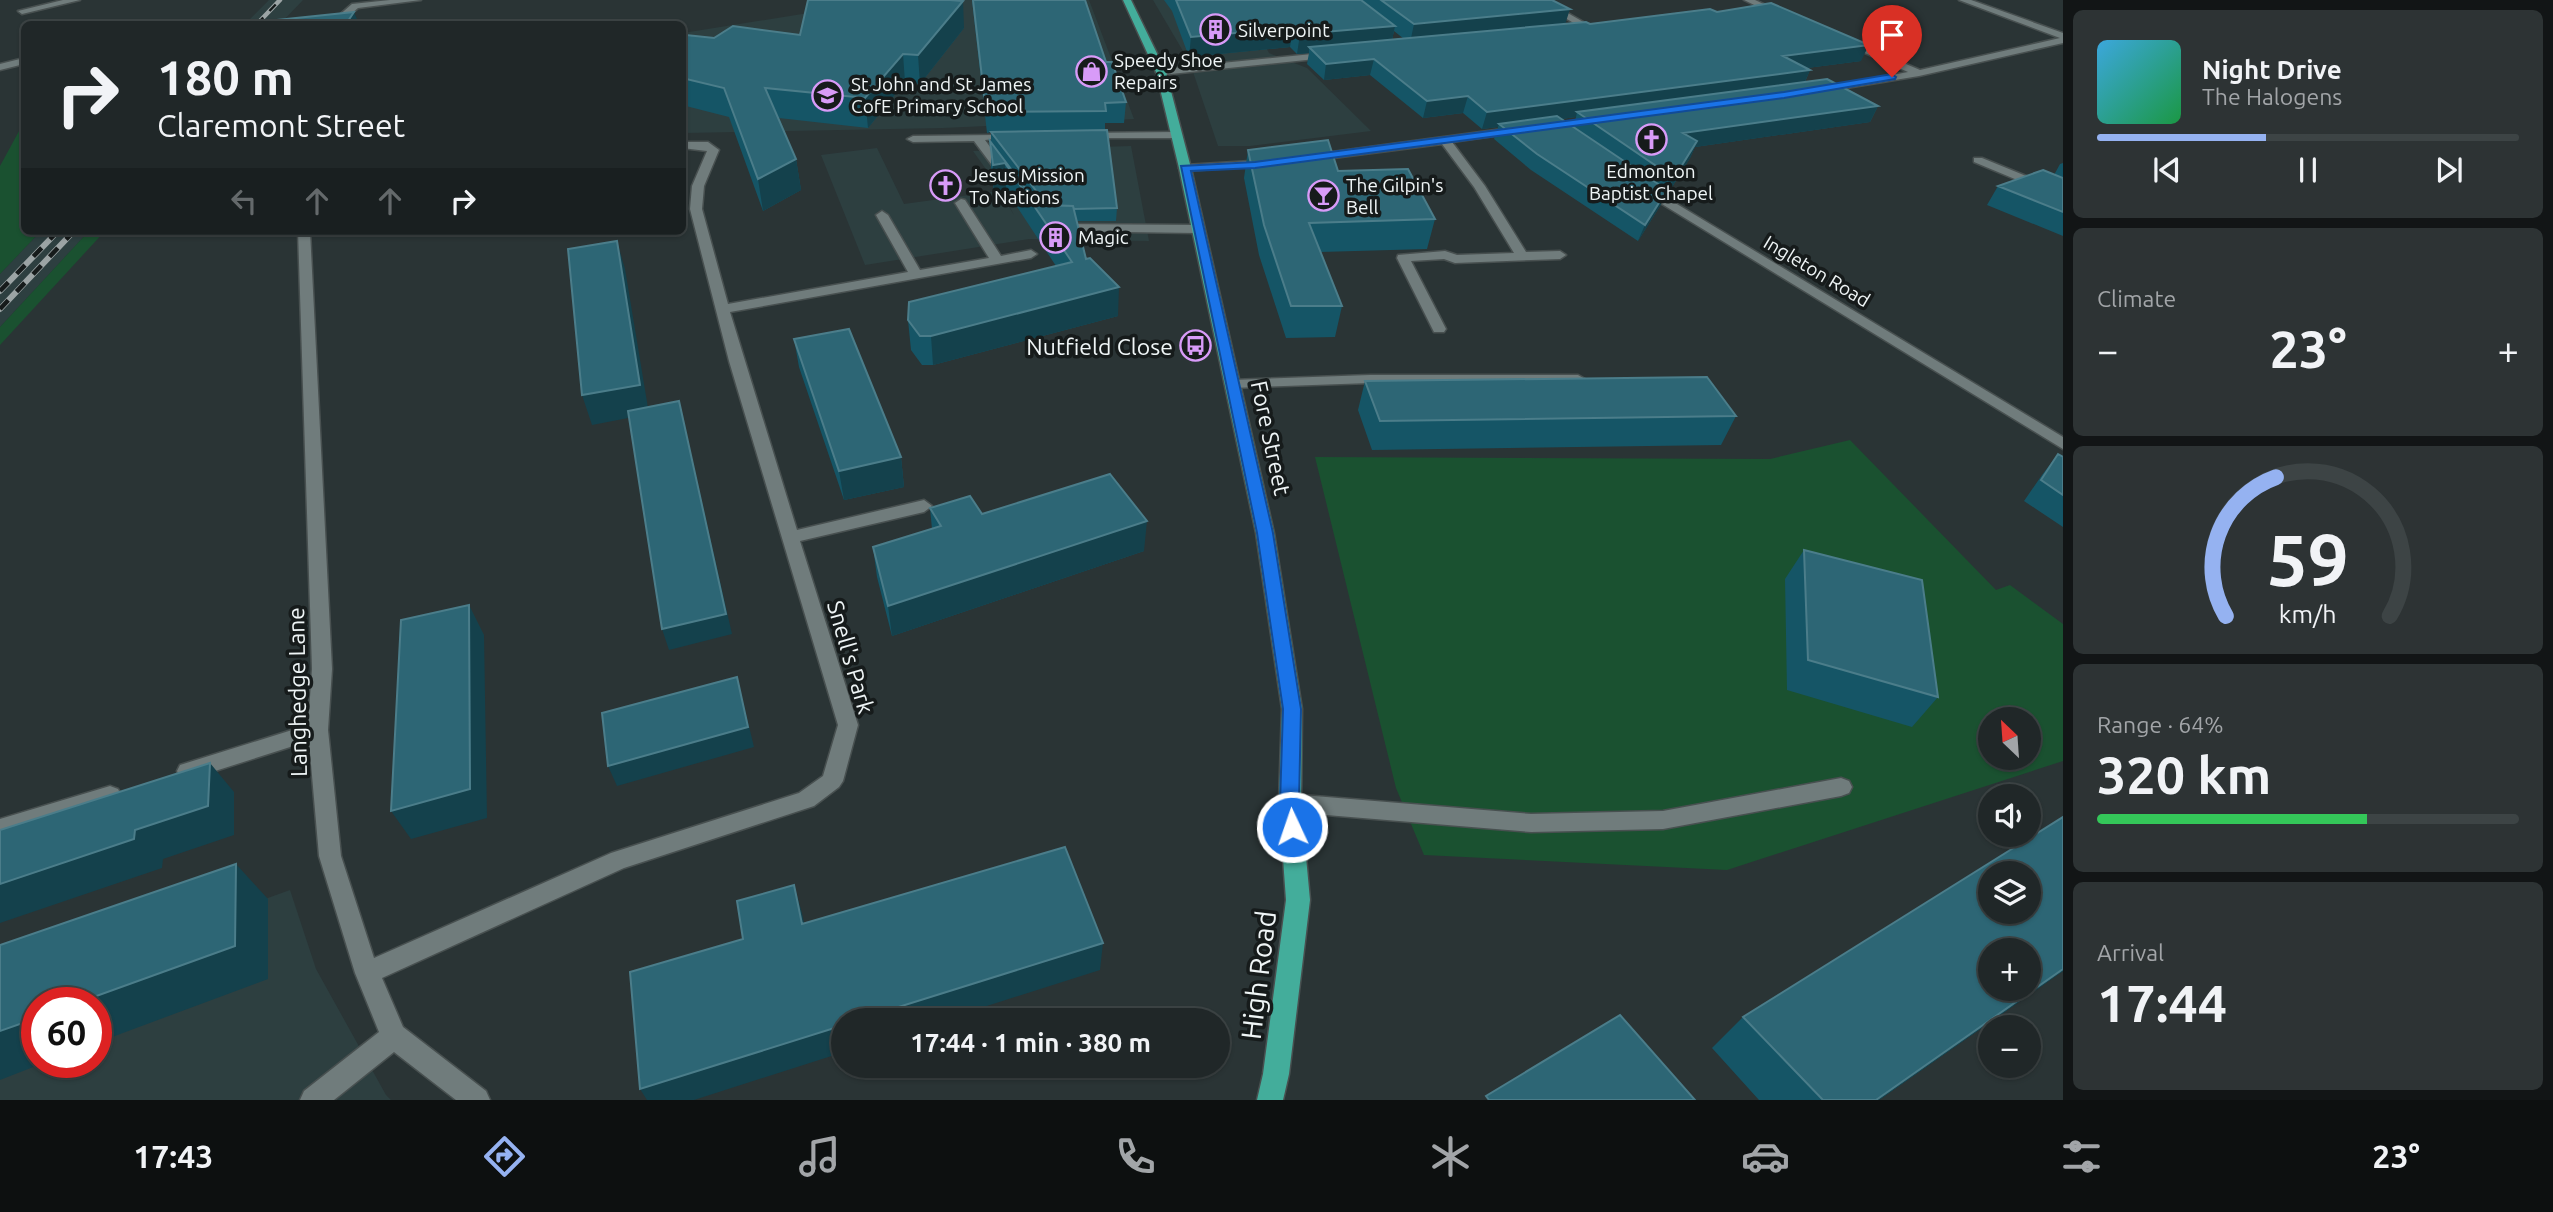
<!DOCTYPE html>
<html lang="en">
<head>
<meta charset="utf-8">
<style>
  body { margin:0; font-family:Ubuntu,sans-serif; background:#2d3334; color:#f1f3f6; height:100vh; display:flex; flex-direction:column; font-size:26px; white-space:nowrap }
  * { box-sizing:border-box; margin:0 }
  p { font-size:23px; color:#a2a5a8 }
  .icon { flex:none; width:38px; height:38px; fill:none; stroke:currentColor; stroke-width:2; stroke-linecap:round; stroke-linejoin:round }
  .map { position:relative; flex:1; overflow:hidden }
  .side { display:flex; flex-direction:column; gap:10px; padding:10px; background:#121516; width:490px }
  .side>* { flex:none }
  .banner { position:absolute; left:21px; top:21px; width:665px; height:214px; border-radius:10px; box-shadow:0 2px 5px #0004,0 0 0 2px #3d4445; background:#202728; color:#f1f3f6; overflow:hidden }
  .needle { width:46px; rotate:335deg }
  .buttons { position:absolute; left:1978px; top:707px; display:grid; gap:14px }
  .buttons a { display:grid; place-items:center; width:63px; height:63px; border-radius:50%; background:#202728; box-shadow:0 2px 5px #0004,0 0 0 2px #3d4445; font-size:35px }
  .speed { position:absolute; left:21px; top:987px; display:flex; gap:14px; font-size:35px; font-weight:700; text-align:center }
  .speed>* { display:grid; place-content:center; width:91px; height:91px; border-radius:50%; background:#202728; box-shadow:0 2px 5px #0004,0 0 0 2px #3d4445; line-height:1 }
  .speed .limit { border:10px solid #d22; background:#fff; color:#111 }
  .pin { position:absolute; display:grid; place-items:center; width:60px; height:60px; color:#fff; margin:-72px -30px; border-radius:50% 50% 50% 0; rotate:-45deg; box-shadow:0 0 7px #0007 }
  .pin .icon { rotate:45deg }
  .me { position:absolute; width:77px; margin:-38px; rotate:357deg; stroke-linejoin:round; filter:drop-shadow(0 0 5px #0008) }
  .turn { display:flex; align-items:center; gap:24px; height:147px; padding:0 21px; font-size:32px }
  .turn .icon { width:91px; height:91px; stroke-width:2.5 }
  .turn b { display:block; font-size:49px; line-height:60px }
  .lanes { display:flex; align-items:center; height:66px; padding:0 21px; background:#0003; justify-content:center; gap:35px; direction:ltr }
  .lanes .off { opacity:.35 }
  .big { font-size:52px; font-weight:700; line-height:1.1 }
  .side .card { flex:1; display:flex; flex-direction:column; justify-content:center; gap:10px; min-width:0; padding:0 24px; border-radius:10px; background:#2d3334 }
  .side .dial { align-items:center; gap:0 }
  .dial svg { height:182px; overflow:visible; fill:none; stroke:#3d4445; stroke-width:7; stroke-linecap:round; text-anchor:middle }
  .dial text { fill:#f1f3f6; stroke:none }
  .song { display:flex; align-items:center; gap:21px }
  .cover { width:84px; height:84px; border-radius:10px; background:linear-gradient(135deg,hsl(200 70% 55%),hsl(140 70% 35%)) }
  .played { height:7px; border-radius:4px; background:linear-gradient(90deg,#95b2f1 40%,#3d4445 40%) }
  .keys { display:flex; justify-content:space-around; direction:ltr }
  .heat { display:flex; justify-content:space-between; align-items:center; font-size:38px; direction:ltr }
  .charge { height:10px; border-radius:5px; background:linear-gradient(90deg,#34c759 64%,#3d4445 0) }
  .trip { position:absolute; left:831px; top:1008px; width:399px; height:70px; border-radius:35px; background:#202728; box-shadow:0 2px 5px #0004,0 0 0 2px #3d4445; font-weight:700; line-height:70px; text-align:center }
  .tabs { display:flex; height:112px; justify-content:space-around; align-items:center; background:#0d1010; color:#a2a5a8 }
  .tabs .icon { width:49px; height:49px }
  .tabs .selected { color:#95b2f1 }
  .tabs b { font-size:32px; color:#f1f3f6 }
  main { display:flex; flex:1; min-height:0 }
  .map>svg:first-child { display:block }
  .built { fill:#2d3f40; fill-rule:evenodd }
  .green { fill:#1a5130; fill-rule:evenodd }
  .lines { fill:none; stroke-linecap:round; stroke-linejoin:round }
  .minor-casing { stroke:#485050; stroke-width:3 }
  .major-casing { stroke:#485050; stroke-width:3 }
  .minor { fill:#707c7c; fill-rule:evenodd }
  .major { fill:#43ad9b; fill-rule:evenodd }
  .rail-far1-casing { stroke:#9ca4a5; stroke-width:4.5 }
  .rail-casing { stroke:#9ca4a5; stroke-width:6 }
  .rail-far1 { stroke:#161b1b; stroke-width:2.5; stroke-dasharray:9; stroke-linecap:butt }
  .rail { stroke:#161b1b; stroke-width:4.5; stroke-dasharray:12; stroke-linecap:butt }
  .wall { fill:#155566; fill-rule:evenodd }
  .shaded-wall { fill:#14414c }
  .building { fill:#2d6675; stroke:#4b7d8a; stroke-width:2; fill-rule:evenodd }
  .route { fill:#1a73e8; stroke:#114b97; stroke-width:2 }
  .labels { text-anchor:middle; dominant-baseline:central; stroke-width:7; stroke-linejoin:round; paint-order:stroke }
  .far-poi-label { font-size:19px; fill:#eff5f6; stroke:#161b1b; text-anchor:start }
  .far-street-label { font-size:19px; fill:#eff5f6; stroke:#161b1b }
  .poi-label { font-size:23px; fill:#eff5f6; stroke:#161b1b; text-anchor:end }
  .street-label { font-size:23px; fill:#eff5f6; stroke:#161b1b }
  .near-street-label { font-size:28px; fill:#eff5f6; stroke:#161b1b }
</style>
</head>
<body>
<main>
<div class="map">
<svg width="2063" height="1100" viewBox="0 0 2063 1100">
  <rect width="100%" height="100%" fill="#2a3435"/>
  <path class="built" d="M269 0H303L280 24H245Z
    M906 0H1089L1134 119 943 128 683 133V33L852 6Z
    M1153 0H1241L1269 53 1307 68 1371 131 1250 146H1218L1190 63Z
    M1131 146 1149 241 1029 239 865 265 821 155 877 148 904 204 999 191 1014 215 1000 189 973 151Z
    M41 231H89L0 327V274Z
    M290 890 316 969 386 1095 391 1100H0V994ZM37 1003H96V1062H37Z"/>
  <path class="green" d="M24 122V231H41L0 274V166Z
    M89 231H105L0 345V327Z
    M1850 440 1996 590 2010 585 2063 624V761L1727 870 1424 855 1396 788 1315 457 1770 459ZM1990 719H2028V758H1990Z"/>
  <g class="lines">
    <defs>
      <path id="minor" d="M63 0H80L22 14 18 11Z
        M390 0H421L358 8 339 24H329L352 4Z
        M1534 0H1545L1599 31 1591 33Z
        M1744 0H1755L1785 14 1777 16Z
        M1959 0H1971L2063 33V43L1919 76 1816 93 1811 90 1908 72 1842 43 1840 41 1845 38 1920 70 2060 38Z
        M1332 52 1335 53V57L1161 75 1156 72 1161 69Z
        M24 58V64L0 70V64Z
        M1518 127 1522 128V132L1452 142 1485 186 1526 252 1560 251 1566 255 1560 259 1455 263 1444 259 1411 261 1446 329 1444 332H1434L1397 258 1398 255 1445 251 1457 255 1514 253 1474 187 1442 144 1310 161 1304 158 1310 155Z
        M1084 133 1175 132 1180 135 1175 138H1080V134Z
        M994 135V139L985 140 1010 174 1008 176H1000L974 141 913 142 907 139 913 136Z
        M682 142H708L719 150 704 186 702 209 728 304 908 272 876 215 882 211 888 215 920 270 989 258 955 203 961 199 965 200 1001 256 1031 250 1037 254 1031 258 730 312 797 530 924 500 932 506 924 512 800 541 858 725 843 781 839 787 814 806 624 868 382 978 403 1027 486 1091 490 1100H456L394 1052 334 1100H300L304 1091 379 1032 355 973 319 856 309 741 187 780 180 777 177 771 180 765 308 725 312 669 298 231H310L332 669 328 730 341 856 374 958 611 853 799 793 823 776 838 725 729 361 690 209 692 186 707 151 682 148Z
        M1974 158H1982L2063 191V199L1974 162Z
        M1268 160 1272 161V165L1185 171 1179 168 1185 165Z
        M1639 186H1647L2063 437V449L1639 190Z
        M1057 224 1197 225 1203 229 1197 233 1053 231V225Z
        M1370 375H1578L1585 379 1578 383H1370L1232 388 1225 384 1232 380Z
        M1841 778 1849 781 1852 787 1849 793 1841 796 1663 829 1531 832 1290 812 1282 809 1279 803 1282 797 1290 794 1531 814 1663 811Z
        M110 786 118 789 121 795 118 801 0 839V819Z"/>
      <path id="major" d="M1123 0H1131L1166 72 1191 168 1274 533 1302 709 1301 803 1310 900 1289 1074 1283 1100H1257L1263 1074 1286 900 1279 803 1282 709 1256 533 1179 168 1156 72Z"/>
    </defs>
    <use href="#minor" class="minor-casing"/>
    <use href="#major" class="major-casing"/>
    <use href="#minor" class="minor"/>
    <use href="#major" class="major"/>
    <defs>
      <path id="rail-far1" d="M257 24 280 0"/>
      <path id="rail" d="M0 291 58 231
        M0 309 74 231"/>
    </defs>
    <use href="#rail-far1" class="rail-far1-casing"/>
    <use href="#rail" class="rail-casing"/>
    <use href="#rail-far1" class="rail-far1"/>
    <use href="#rail" class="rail"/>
  </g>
  <path class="wall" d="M972 0H1085L1106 62 1126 102 1124 123H1105V130L1117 208 1116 221H1077L1086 259 1118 316 933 365H922L911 350 908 320 1056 266 1006 190 994 192 991 168V132L987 133Z
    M1164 0H1552L1565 24H1590L1717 12 1861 61 1807 68 1810 70 1805 82 1878 106 1870 122 1695 147 1690 158 1667 195 1665 194 1660 206 1638 241 1531 170 1494 139 1498 127 1482 129 1463 113 1423 118 1370 75 1324 80 1307 64 1309 53 1297 54 1290 47 1189 57 1172 11ZM1394 31 1404 39 1392 40ZM1576 117 1573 127 1561 119Z
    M964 28 920 84 905 82 868 128 779 118 796 159 801 190 763 211 729 117 682 105V37L714 38 800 35Z
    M1248 150 1338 171 1435 219 1427 249 1320 252 1342 306 1335 337 1286 338 1259 255 1244 178Z
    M2063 163V236L1987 205 1998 186 2054 175 2060 164Z
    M794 339 901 457 904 487 844 500 799 367Z
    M1365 381 1736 416 1721 445 1372 450 1358 410Z
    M2058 454 2063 457V527L2024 501 2042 475Z
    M930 508 982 514 1144 551 892 636 877 577 873 547 932 529Z
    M1804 550 1938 697 1912 727 1787 690 1785 579Z
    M2063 971 1879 1100H1759L1712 1048 1743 1017Z"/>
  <path class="shaded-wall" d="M963 1 964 28 920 84 918 55Z
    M1570 9 1564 28 1410 43 1414 24Z
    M354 12 359 24H346Z
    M1395 26 1391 45 1309 47V53L1297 54 1300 34Z
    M1293 28 1290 47 1189 57 1191 37Z
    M1869 45 1861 61 1776 72 1783 56Z
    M903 54 905 82 868 128 865 98Z
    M1374 59 1370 75 1324 80 1326 64Z
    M1810 70 1803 86 1577 112 1576 117 1503 127 1499 124 1498 127 1482 129 1487 112Z
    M1468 96 1463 113 1423 118 1427 101Z
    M1878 106 1870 122 1695 147 1690 158 1667 195 1674 178 1683 133Z
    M796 159 801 190 763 211 758 179Z
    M1005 163 1006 190 994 192 993 165Z
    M1667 190 1660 206 1638 241 1645 225Z
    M617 241 625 269 649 414 592 425 582 395Z
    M1119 287 1118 316 933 365 931 336Z
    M679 401 732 634 669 650 662 629Z
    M901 457 904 487 844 500 839 471Z
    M1147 521 1144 551 892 636 888 606Z
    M469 605 484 635 487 818 411 839 391 811Z
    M737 677 754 747 617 786 608 766Z
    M210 763 234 792V835L163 859 162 868 0 923V884Z
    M236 864 268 899V979L96 1043V1003H77Z
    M794 885 802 913 810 951 802 924Z
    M1103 943 1100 970 943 1020H857Z
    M2063 969V971L1879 1100H1876Z
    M37 1018V1062H46L0 1080V1031Z
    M844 1025V1052L694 1100H647L640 1089Z"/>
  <path class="building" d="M808 0H950L963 1 918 55 903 54 865 98 765 88 796 159 758 179 724 88 682 78V37L686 35 714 38 733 26 800 35Z
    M973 0H1085L1106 62H1112L1126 102 1105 103 1106 111 986 112Z
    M1176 0H1361L1395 26 1300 34 1293 28 1191 37Z
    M1381 0H1552L1570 9 1414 24Z
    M1771 3 1869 45 1783 56 1810 70 1487 112 1468 96 1427 101 1374 59 1326 64 1309 47 1586 22 1590 24 1710 9 1717 12Z
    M354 12 346 24H273L277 20Z
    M1827 79 1878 106 1683 133 1697 141 1674 178 1577 112Z
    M1557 116 1667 190 1645 225 1537 154 1499 124Z
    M1107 130 1117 208 1074 209 1073 206 1047 205 991 132Z
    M1328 140 1338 171 1408 169 1435 219 1309 223 1342 306H1291L1264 225 1248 150Z
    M990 141 1038 205 1073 206 1086 259 1090 258 1119 287 931 336H920L908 320 909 302 1072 262 1005 163 993 165Z
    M2043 170 2063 178V212L1998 186Z
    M617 241 640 385 582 395 568 249Z
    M849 329 901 457 839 471 794 339Z
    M1707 377 1736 416 1380 421 1365 381Z
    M679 401 726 614 662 629 628 411Z
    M2058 454 2063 457V495L2041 480Z
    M1110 474 1147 521 888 606 873 547 941 526 930 508 970 496 982 514Z
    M1804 550 1922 580 1938 697 1808 660Z
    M469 605 470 789 391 811 401 620Z
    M737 677 748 727 608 766 602 713Z
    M210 763 208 806 135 830 134 839 0 884V830Z
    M2063 817V969L1876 1100H1823L1743 1017ZM1990 873H2028V912H1990ZM1990 950H2028V989H1990Z
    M1065 847 1103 943 857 1020H844V1025L640 1089 630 972 743 939 737 901 794 885 802 924Z
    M236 864 235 946 77 1003H37V1018L0 1031V945Z
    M1620 1015 1695 1100H1489L1486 1096Z"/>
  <path class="route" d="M1892 74 1896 77 1895 79 1784 98 1255 168 1191 171 1273 533 1301 709 1299 803 1302 827 1299 834 1292 836 1285 834 1280 803 1283 709 1257 533 1181 166 1255 162 1784 92Z"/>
  <defs>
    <symbol id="building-ring" viewBox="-11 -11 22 22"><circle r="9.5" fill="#161b1b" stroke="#d89bf8" stroke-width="1.5"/><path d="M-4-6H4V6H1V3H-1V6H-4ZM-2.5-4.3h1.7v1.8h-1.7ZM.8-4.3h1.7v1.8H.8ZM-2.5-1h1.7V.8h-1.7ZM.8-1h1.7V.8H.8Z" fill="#d89bf8"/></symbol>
    <symbol id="shop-ring" viewBox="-11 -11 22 22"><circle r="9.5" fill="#161b1b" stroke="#d89bf8" stroke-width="1.5"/><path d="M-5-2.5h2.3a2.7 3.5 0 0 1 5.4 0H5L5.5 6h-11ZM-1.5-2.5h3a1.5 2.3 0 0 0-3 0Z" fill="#d89bf8"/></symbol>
    <symbol id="school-ring" viewBox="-11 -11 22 22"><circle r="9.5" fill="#161b1b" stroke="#d89bf8" stroke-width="1.5"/><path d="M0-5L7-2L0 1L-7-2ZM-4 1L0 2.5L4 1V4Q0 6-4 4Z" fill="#d89bf8"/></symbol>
    <symbol id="church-ring" viewBox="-11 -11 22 22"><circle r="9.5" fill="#161b1b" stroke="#d89bf8" stroke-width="1.5"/><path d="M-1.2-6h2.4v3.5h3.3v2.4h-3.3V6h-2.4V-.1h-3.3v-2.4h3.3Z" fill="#d89bf8"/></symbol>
    <symbol id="bar-ring" viewBox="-11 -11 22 22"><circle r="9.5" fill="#161b1b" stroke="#d89bf8" stroke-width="1.5"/><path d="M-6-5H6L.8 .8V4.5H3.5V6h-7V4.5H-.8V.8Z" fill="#d89bf8"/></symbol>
    <symbol id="bus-ring" viewBox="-11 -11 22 22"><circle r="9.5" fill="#161b1b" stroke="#d89bf8" stroke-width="1.5"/><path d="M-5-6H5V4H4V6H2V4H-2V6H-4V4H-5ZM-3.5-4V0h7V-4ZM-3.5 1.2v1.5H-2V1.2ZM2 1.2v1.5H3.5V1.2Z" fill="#d89bf8"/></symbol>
  </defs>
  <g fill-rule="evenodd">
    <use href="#building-ring" x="1198" y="12" width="35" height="35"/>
    <use href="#shop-ring" x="1074" y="54" width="35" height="35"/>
    <use href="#school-ring" x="810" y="78" width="35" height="35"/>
    <use href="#church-ring" x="1634" y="122" width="35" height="35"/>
    <use href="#church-ring" x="928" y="168" width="35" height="35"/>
    <use href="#bar-ring" x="1306" y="178" width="35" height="35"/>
    <use href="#building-ring" x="1038" y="220" width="35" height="35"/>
    <use href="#bus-ring" x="1178" y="328" width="35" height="35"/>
  </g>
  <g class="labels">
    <g class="far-poi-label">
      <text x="1238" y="30">Silverpoint</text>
      <text x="1114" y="60">Speedy Shoe<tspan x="1114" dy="22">Repairs</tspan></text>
      <text x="851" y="84">St John and St James<tspan x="851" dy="22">CofE Primary School</tspan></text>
      <text x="1651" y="171" text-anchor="middle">Edmonton<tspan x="1651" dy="22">Baptist Chapel</tspan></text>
      <text x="969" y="175">Jesus Mission<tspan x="969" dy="22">To Nations</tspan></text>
      <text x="1346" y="185">The Gilpin's<tspan x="1346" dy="22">Bell</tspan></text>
      <text x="1078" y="237">Magic</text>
    </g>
    <g class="far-street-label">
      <text transform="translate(1817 271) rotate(31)">Ingleton Road</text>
    </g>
    <g class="poi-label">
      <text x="1173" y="346">Nutfield Close</text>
    </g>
    <g class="street-label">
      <text transform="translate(1271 438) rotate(78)">Fore Street</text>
      <text transform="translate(851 657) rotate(74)">Snell's Park</text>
      <text transform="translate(297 692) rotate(-91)">Langhedge Lane</text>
    </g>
    <g class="near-street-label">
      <text transform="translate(1258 975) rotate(-83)">High Road</text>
    </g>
  </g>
</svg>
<div class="buttons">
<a><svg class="needle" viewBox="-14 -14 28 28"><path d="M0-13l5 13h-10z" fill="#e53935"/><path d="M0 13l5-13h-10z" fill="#a2a5a8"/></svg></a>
<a><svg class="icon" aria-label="sound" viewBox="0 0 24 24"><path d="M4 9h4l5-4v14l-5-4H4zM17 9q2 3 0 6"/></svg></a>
<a><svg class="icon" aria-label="layers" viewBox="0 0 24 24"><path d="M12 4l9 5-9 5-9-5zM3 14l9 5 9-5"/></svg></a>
<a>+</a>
<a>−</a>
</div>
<div class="speed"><div class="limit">60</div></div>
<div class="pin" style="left:1892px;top:77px;background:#d93025"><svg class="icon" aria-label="arrive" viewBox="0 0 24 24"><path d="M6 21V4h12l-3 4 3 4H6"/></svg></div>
<svg class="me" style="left:1292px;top:827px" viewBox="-20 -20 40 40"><circle r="17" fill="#1a73e8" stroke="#fff" stroke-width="3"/><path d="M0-11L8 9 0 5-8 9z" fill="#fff"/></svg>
<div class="trip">17:44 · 1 min · 380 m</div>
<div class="banner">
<div class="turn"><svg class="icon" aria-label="right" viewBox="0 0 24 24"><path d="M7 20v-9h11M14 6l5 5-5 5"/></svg><div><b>180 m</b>Claremont Street</div></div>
<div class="lanes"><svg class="icon off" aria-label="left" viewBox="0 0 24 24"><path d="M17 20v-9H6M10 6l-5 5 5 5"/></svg><svg class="icon off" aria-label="ahead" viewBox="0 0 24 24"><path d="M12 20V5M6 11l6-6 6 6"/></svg><svg class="icon off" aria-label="ahead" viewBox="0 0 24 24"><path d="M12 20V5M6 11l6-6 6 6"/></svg><svg class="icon" aria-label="right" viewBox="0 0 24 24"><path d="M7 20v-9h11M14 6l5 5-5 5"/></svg></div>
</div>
</div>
<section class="side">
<div class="card">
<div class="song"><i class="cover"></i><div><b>Night Drive</b><p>The Halogens</p></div></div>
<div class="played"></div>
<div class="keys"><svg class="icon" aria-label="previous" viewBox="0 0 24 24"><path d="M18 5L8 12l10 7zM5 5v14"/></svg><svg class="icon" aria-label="pause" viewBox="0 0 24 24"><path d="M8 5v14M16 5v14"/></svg><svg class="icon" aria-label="next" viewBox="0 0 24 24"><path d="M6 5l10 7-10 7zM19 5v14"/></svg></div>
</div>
<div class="card"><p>Climate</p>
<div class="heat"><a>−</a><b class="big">23°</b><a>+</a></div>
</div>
<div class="card dial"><svg viewBox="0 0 100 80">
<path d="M14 69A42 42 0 1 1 86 69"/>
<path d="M14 69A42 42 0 0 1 36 8" stroke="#95b2f1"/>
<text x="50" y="56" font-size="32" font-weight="700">59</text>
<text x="50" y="72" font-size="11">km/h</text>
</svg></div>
<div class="card"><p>Range · 64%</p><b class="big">320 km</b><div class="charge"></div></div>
<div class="card"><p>Arrival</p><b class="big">17:44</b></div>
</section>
</main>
<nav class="tabs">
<b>17:43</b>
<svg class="icon selected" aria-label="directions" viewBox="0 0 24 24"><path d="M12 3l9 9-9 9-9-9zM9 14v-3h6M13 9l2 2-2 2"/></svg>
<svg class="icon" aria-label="music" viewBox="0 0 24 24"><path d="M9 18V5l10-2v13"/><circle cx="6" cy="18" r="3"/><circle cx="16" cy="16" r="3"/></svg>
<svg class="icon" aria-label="phone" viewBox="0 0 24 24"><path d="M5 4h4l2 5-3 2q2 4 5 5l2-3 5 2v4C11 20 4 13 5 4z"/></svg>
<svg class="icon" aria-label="climate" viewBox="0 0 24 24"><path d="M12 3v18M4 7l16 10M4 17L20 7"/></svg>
<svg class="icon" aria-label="car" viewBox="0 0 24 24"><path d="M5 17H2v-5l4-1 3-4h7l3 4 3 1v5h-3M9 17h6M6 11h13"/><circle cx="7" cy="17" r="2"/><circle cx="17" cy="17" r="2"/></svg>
<svg class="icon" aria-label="filters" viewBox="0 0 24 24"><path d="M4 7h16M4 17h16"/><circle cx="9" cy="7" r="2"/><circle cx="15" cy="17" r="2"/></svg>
<b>23°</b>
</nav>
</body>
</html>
